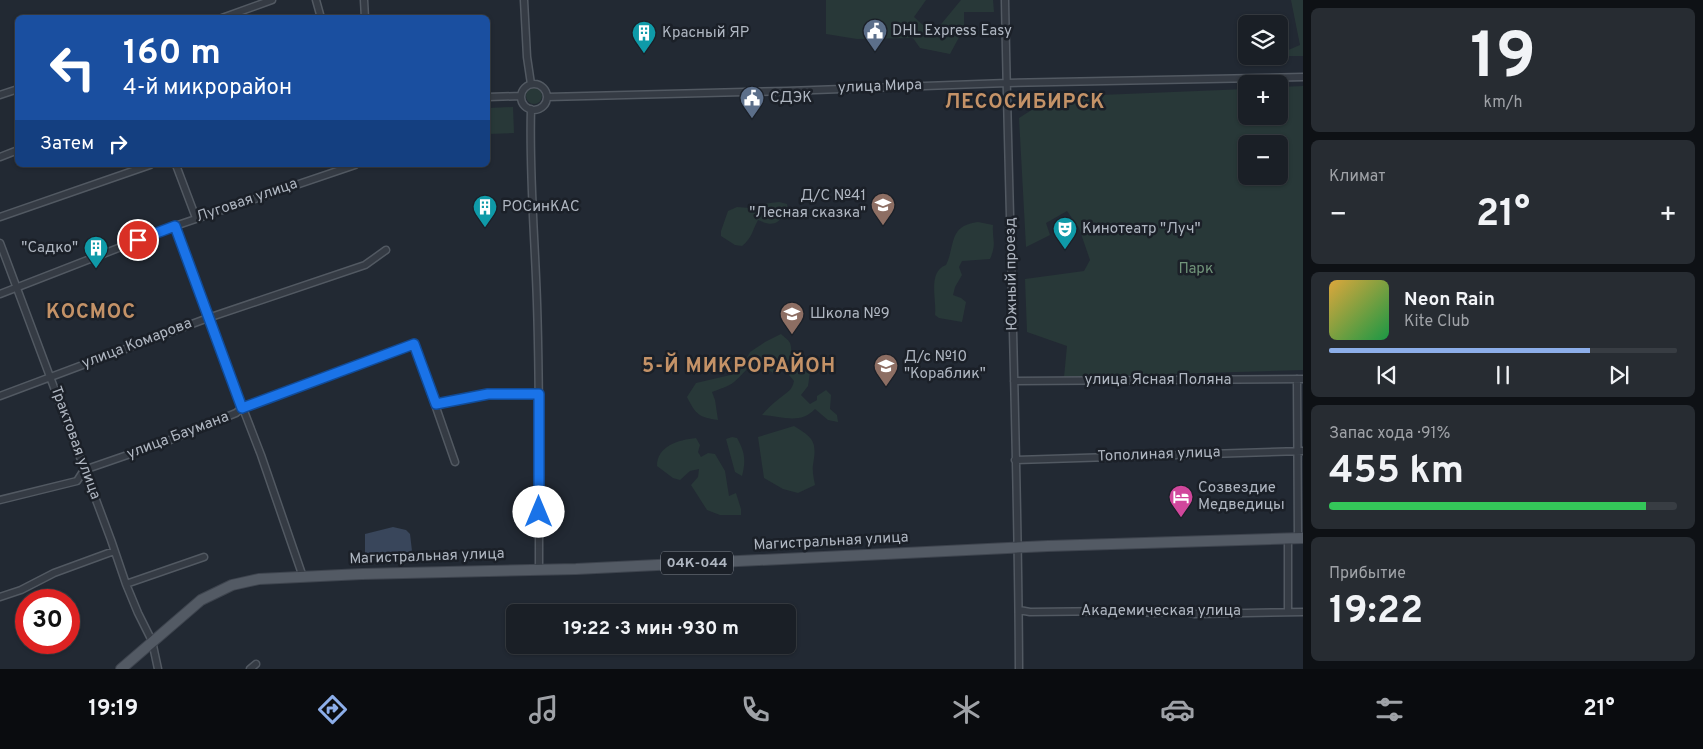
<!DOCTYPE html>
<html lang="ru">
<head>
<meta charset="utf-8">
<style>
  body { margin:0; font-family:Overpass,sans-serif; background:#272c32; color:#f1f3f6; height:100vh; display:flex; flex-direction:column; font-size:19px; white-space:nowrap }
  * { box-sizing:border-box; margin:0 }
  p { font-size:16px; color:#9fa2a7 }
  .icon { flex:none; width:28px; height:28px; fill:none; stroke:currentColor; stroke-width:2; stroke-linecap:round; stroke-linejoin:round }
  .map { position:relative; flex:1; overflow:hidden }
  .panel { display:flex; flex-direction:column; gap:8px; padding:8px; background:#0e1115; width:400px }
  .panel>* { flex:none }
  .guide { position:absolute; left:15px; top:15px; width:475px; height:152px; border-radius:8px; box-shadow:0 1px 4px #0004,0 0 0 1px #383d43; background:#1a4fa0; color:#fff; overflow:hidden }
  .buttons { position:absolute; left:1238px; top:15px; display:grid; gap:10px }
  .buttons a { display:grid; place-items:center; width:50px; height:50px; border-radius:8px; background:#1a1f26; box-shadow:0 1px 4px #0004,0 0 0 1px #383d43; font-size:25px }
  .speed { position:absolute; left:15px; top:589px; display:flex; gap:10px; font-size:25px; font-weight:700; text-align:center }
  .speed>* { display:grid; place-content:center; width:65px; height:65px; border-radius:50%; background:#1a1f26; box-shadow:0 1px 4px #0004,0 0 0 1px #383d43; line-height:1 }
  .speed .limit { border:8px solid #d22; background:#fff; color:#111 }
  .pin { position:absolute; display:grid; place-items:center; width:42px; height:42px; color:#fff; margin:-21px; border:2px solid #fff; border-radius:50%; box-shadow:0 1px 5px #0007 }
  .me { position:absolute; width:55px; margin:-28px; rotate:0deg; stroke-linejoin:round; filter:drop-shadow(0 0 4px #0008) }
  .turn { display:flex; align-items:center; gap:18px; height:105px; padding:0 25px; font-size:22px }
  .turn .icon { width:65px; height:65px; stroke-width:2.5 }
  .turn b { display:block; font-size:35px; line-height:42px }
  .then { display:flex; align-items:center; height:48px; padding:0 25px; background:#0003; gap:10px; font-size:19px }
  .big { font-size:38px; font-weight:700; line-height:1.1 }
  .panel .tile { flex:1; display:flex; flex-direction:column; justify-content:center; gap:8px; min-width:0; padding:0 18px; border-radius:8px; background:#272c32 }
  .panel .dial { align-items:center; gap:0 }
  .dial b { font-size:65px; line-height:1 }
  .song { display:flex; align-items:center; gap:15px }
  .cover { width:60px; height:60px; border-radius:8px; background:linear-gradient(135deg,hsl(40 70% 55%),hsl(140 70% 35%)) }
  .played { height:5px; border-radius:2px; background:linear-gradient(90deg,#8caee9 75%,#383d43 75%) }
  .keys { display:flex; justify-content:space-around; direction:ltr }
  .heat { display:flex; justify-content:space-between; align-items:center; font-size:28px; direction:ltr }
  .charge { height:8px; border-radius:4px; background:linear-gradient(90deg,#34c759 91%,#383d43 0) }
  .trip { position:absolute; left:506px; top:604px; width:290px; height:50px; border-radius:8px; background:#1a1f26; box-shadow:0 1px 4px #0004,0 0 0 1px #383d43; font-weight:700; line-height:50px; text-align:center }
  .tabs { display:flex; height:80px; justify-content:space-around; align-items:center; background:#0a0c0f; color:#9fa2a7 }
  .tabs .icon { width:35px; height:35px }
  .tabs .selected { color:#8caee9 }
  .tabs b { font-size:22px; color:#f1f3f6 }
  main { display:flex; flex:1; min-height:0 }
  .map>svg:first-child { display:block }
  .green { fill:#283838; fill-rule:evenodd }
  .water { fill:#39465b }
  .lines { fill:none; stroke-linecap:round; stroke-linejoin:round }
  .minor-casing { stroke:#525962; stroke-width:9 }
  .primary-casing { stroke:#3e444e; stroke-width:12 }
  .minor { stroke:#353b44; stroke-width:6 }
  .primary { stroke:#535a64; stroke-width:10 }
  .route-casing { stroke:#114b97; stroke-width:12 }
  .route { stroke:#1a73e8; stroke-width:9 }
  .labels { text-anchor:middle; dominant-baseline:central; stroke-width:5; stroke-linejoin:round; paint-order:stroke }
  .shield { fill:#1b2028; stroke:#838993; stroke-width:1 }
  .shield-label { font-size:14px; font-weight:bold; fill:#afb6c1 }
  .poi-label { font-size:15px; fill:#afb6c1; stroke:#1b2028; text-anchor:start }
  .street-label { font-size:15px; fill:#afb6c1; stroke:#1b2028 }
  .park-label { font-size:15px; fill:#71947a; stroke:#1b2028 }
  .district-label { font-size:20px; font-weight:bold; letter-spacing:1px; fill:#c49267; stroke:#1b2028 }
</style>
</head>
<body>
<main>
<div class="map">
<svg width="1303" height="669" viewBox="0 0 1303 669">
  <rect width="100%" height="100%" fill="#222933"/>
  <path class="green" d="M826 0H926L914 17 933 34 961 0H993L994 12H964V28L950 54 920 48 913 38 857 39 826 34Z
    M1291 0H1303V56H1275H1279V54L1300 45Z
    M1303 86V370L1064 377 1067 346 1027 332 1025 279 1084 271 1090 260 1079 228 1067 211 1046 223 1050 235 1026 247 1019 118 1052 97 1246 89V116H1279V87ZM1246 144H1279V176H1246Z
    M526 96a8 8 0 1 1 16 0a8 8 0 1 1-16 0Z
    M513 107 514 133 488 134V108Z
    M779 202 787 204 788 211C777 224 774 227 758 220 752 231 752 238 742 246L735 245 721 236V231L728 211 737 207 750 208 762 204Z
    M978 222 993 225C992 241 997 243 990 259L962 261 959 267 962 275 955 287 953 295 961 298 966 302 962 322 939 318 935 315C937 300 927 272 946 265 956 244 948 226 978 222Z
    M781 334C784 337 789 340 790 343 795 356 784 368 775 374L755 362C747 368 741 376 734 382 728 387 719 389 712 392L715 400 718 420C699 417 696 415 687 397L696 383 739 373 750 352 765 342Z
    M793 364 802 366 810 372 808 386 801 395 810 404 817 400V396L826 390 831 395 830 409 837 415 838 422 828 420 815 409C800 425 782 416 762 415 767 409 773 403 780 398 787 392 792 391 794 381L789 375Z
    M794 426C814 438 817 442 813 465 812 471 814 479 815 485L798 493 783 489 764 478 758 437Z
    M732 437 737 438C745 452 746 461 742 476L735 472 726 439Z
    M696 438 700 445 698 452 701 457 708 453 715 454 725 471 729 496 736 493 741 509V515H720L707 510 691 485 698 477 699 469 690 471 680 480 673 478 657 466C657 446 678 440 696 438Z"/>
  <path class="water" d="M393 527 406 530 410 534 412 551 407 555C390 558 388 550 369 562L365 560V534Z"/>
  <g class="lines">
    <defs>
      <path id="minor" d="M316 0 321 18
        M364 0 365 18
        M524 0 527 57 531 84
        M1005 0C1009 223 1018 446 1019 669
        M222 18 272 0
        M521 97a13 13 0 1 1 26 0a13 13 0 1 1-26 0Z
        M0 95 18 89
        M488 97 521 96
        M547 97 787 91 1007 83 1303 77
        M531 109C529 174 535 239 537 303 540 392 539 480 539 569
        M0 157 18 150
        M176 165 196 218
        M0 217 150 165
        M175 226 208 318 261 455 303 577
        M0 243 111 540 126 584 138 613 152 641 158 669
        M0 294 175 226 355 165
        M1297 379 1298 538
        M1014 381 1303 379
        M0 396 208 318 365 265 386 250
        M436 405 488 394H539
        M1015 460 1303 451
        M0 500 77 481 84 470 165 442 236 413 242 408 414 344 455 462
        M126 584 204 557
        M0 597 21 590 54 573 114 551
        M1019 610 1030 612 1118 611 1156 613 1176 610 1195 614 1303 612
        M1288 611V538
        M250 669 256 664"/>
      <path id="primary" d="M121 669 201 600 232 585 259 579 362 574 576 569 1048 546 1303 538"/>
    </defs>
    <use href="#minor" class="minor-casing"/>
    <use href="#primary" class="primary-casing"/>
    <use href="#minor" class="minor"/>
    <use href="#primary" class="primary"/>
  </g>
  <g class="lines">
    <defs>
      <path id="route" d="M138 240 175 226 242 408 414 344 436 404 488 394H539V512"/>
    </defs>
    <use href="#route" class="route-casing"/>
    <use href="#route" class="route"/>
  </g>
  <defs>
    <symbol id="civic-pin" viewBox="-11 -11 22 30"><path d="M0 17L-7.5 6A9.5 9.5 0 1 1 7.5 6Z" fill="#5c6f8a" stroke="#1b2028"/><path d="M-.6-6.5H3V-4.5H.6V-3L4-1V1h2V6H-6V1h2V-1L-.6-3ZM-1.2 2.5V6h2.4V2.5Z" fill="#fff"/></symbol>
    <symbol id="building-pin" viewBox="-11 -11 22 30"><path d="M0 17L-7.5 6A9.5 9.5 0 1 1 7.5 6Z" fill="#0f9aa8" stroke="#1b2028"/><path d="M-4-6H4V6H1V3H-1V6H-4ZM-2.5-4.3h1.7v1.8h-1.7ZM.8-4.3h1.7v1.8H.8ZM-2.5-1h1.7V.8h-1.7ZM.8-1h1.7V.8H.8Z" fill="#fff"/></symbol>
    <symbol id="school-pin" viewBox="-11 -11 22 30"><path d="M0 17L-7.5 6A9.5 9.5 0 1 1 7.5 6Z" fill="#8d6e63" stroke="#1b2028"/><path d="M0-5L7-2L0 1L-7-2ZM-4 1L0 2.5L4 1V4Q0 6-4 4Z" fill="#fff"/></symbol>
    <symbol id="theatre-pin" viewBox="-11 -11 22 30"><path d="M0 17L-7.5 6A9.5 9.5 0 1 1 7.5 6Z" fill="#0f9aa8" stroke="#1b2028"/><path d="M-5-5.5Q0-4 5-5.5V0Q5 5 0 6Q-5 5-5 0ZM-3.3-2.5H-1v1.5H-3.3ZM1-2.5H3.3v1.5H1ZM-2.8 1Q0 5.5 2.8 1Z" fill="#fff"/></symbol>
    <symbol id="hotel-pin" viewBox="-11 -11 22 30"><path d="M0 17L-7.5 6A9.5 9.5 0 1 1 7.5 6Z" fill="#d1479c" stroke="#1b2028"/><path d="M-6-4.5h1.5V1H6V5H4.5V3h-9V5H-6ZM-4 0a1.8 1.8 0 1 1 3.6 0ZM.5 0V-2.5h3Q6-2.5 6 0Z" fill="#fff"/></symbol>
  </defs>
  <g fill-rule="evenodd">
    <use href="#civic-pin" x="861" y="17" width="28" height="38"/>
    <use href="#building-pin" x="630" y="19" width="28" height="38"/>
    <use href="#civic-pin" x="738" y="84" width="28" height="38"/>
    <use href="#school-pin" x="869" y="191" width="28" height="38"/>
    <use href="#building-pin" x="471" y="193" width="28" height="38"/>
    <use href="#theatre-pin" x="1051" y="215" width="28" height="38"/>
    <use href="#building-pin" x="82" y="234" width="28" height="38"/>
    <use href="#school-pin" x="778" y="300" width="28" height="38"/>
    <use href="#school-pin" x="872" y="352" width="28" height="38"/>
    <use href="#hotel-pin" x="1167" y="483" width="28" height="38"/>
  </g>
  <g class="labels">
    <rect class="shield" x="661" y="551.5" width="72" height="23" rx="4"/>
    <g class="shield-label">
      <text x="697" y="563">04К-044</text>
    </g>
    <g class="poi-label">
      <text x="892" y="31">DHL Express Easy</text>
      <text x="662" y="33">Красный ЯР</text>
      <text x="770" y="98">СДЭК</text>
      <text x="866" y="196" text-anchor="end">Д/С №41<tspan x="866" dy="17">"Лесная сказка"</tspan></text>
      <text x="502" y="207">РОСинКАС</text>
      <text x="1082" y="229">Кинотеатр "Луч"</text>
      <text x="78" y="248" text-anchor="end">"Садко"</text>
      <text x="810" y="314">Школа №9</text>
      <text x="904" y="357">Д/с №10<tspan x="904" dy="17">"Кораблик"</tspan></text>
      <text x="1198" y="488">Созвездие<tspan x="1198" dy="17">Медведицы</tspan></text>
    </g>
    <g class="street-label">
      <text transform="translate(880 87) rotate(-2)">улица Мира</text>
      <text transform="translate(247 201) rotate(-19)">Луговая улица</text>
      <text transform="translate(1012 274) rotate(-91)">Южный проезд</text>
      <text transform="translate(137 344) rotate(-21)">улица Комарова</text>
      <text x="1158" y="380">улица Ясная Поляна</text>
      <text transform="translate(178 436) rotate(-21)">улица Баумана</text>
      <text transform="translate(75 443) rotate(70)">Трактовая улица</text>
      <text transform="translate(1159 455) rotate(-2)">Тополиная улица</text>
      <text transform="translate(831 542) rotate(-3)">Магистральная улица</text>
      <text transform="translate(427 557) rotate(-2)">Магистральная улица</text>
      <text x="1161" y="611">Академическая улица</text>
    </g>
    <g class="park-label">
      <text x="1196" y="269">Парк</text>
    </g>
    <g class="district-label">
      <text x="1025" y="103">ЛЕСОСИБИРСК</text>
      <text x="91" y="313">КОСМОС</text>
      <text x="739" y="367">5-Й МИКРОРАЙОН</text>
    </g>
  </g>
</svg>
<div class="buttons">
<a><svg class="icon" aria-label="layers" viewBox="0 0 24 24"><path d="M12 4l9 5-9 5-9-5zM3 14l9 5 9-5"/></svg></a>
<a>+</a>
<a>−</a>
</div>
<div class="speed"><div class="limit">30</div></div>
<div class="pin" style="left:138px;top:240px;background:#d93025"><svg class="icon" aria-label="arrive" viewBox="0 0 24 24"><path d="M6 21V4h12l-3 4 3 4H6"/></svg></div>
<svg class="me" style="left:539px;top:512px" viewBox="-20 -20 40 40"><circle r="19" fill="#fff"/><path d="M0-13L10 11 0 6-10 11z" fill="#1a73e8"/></svg>
<div class="trip">19:22 · 3 мин · 930 m</div>
<div class="guide">
<div class="turn"><svg class="icon" aria-label="left" viewBox="0 0 24 24"><path d="M17 20v-9H6M10 6l-5 5 5 5"/></svg><div><b>160 m</b>4-й микрорайон</div></div>
<div class="then">Затем<svg class="icon" aria-label="right" viewBox="0 0 24 24"><path d="M7 20v-9h11M14 6l5 5-5 5"/></svg></div>
</div>
</div>
<section class="panel">
<div class="tile dial"><b>19</b><p>km/h</p></div>
<div class="tile"><p>Климат</p>
<div class="heat"><a>−</a><b class="big">21°</b><a>+</a></div>
</div>
<div class="tile">
<div class="song"><i class="cover"></i><div><b>Neon Rain</b><p>Kite Club</p></div></div>
<div class="played"></div>
<div class="keys"><svg class="icon" aria-label="previous" viewBox="0 0 24 24"><path d="M18 5L8 12l10 7zM5 5v14"/></svg><svg class="icon" aria-label="pause" viewBox="0 0 24 24"><path d="M8 5v14M16 5v14"/></svg><svg class="icon" aria-label="next" viewBox="0 0 24 24"><path d="M6 5l10 7-10 7zM19 5v14"/></svg></div>
</div>
<div class="tile"><p>Запас хода · 91%</p><b class="big">455 km</b><div class="charge"></div></div>
<div class="tile"><p>Прибытие</p><b class="big">19:22</b></div>
</section>
</main>
<nav class="tabs">
<b>19:19</b>
<svg class="icon selected" aria-label="directions" viewBox="0 0 24 24"><path d="M12 3l9 9-9 9-9-9zM9 14v-3h6M13 9l2 2-2 2"/></svg>
<svg class="icon" aria-label="music" viewBox="0 0 24 24"><path d="M9 18V5l10-2v13"/><circle cx="6" cy="18" r="3"/><circle cx="16" cy="16" r="3"/></svg>
<svg class="icon" aria-label="phone" viewBox="0 0 24 24"><path d="M5 4h4l2 5-3 2q2 4 5 5l2-3 5 2v4C11 20 4 13 5 4z"/></svg>
<svg class="icon" aria-label="climate" viewBox="0 0 24 24"><path d="M12 3v18M4 7l16 10M4 17L20 7"/></svg>
<svg class="icon" aria-label="car" viewBox="0 0 24 24"><path d="M5 17H2v-5l4-1 3-4h7l3 4 3 1v5h-3M9 17h6M6 11h13"/><circle cx="7" cy="17" r="2"/><circle cx="17" cy="17" r="2"/></svg>
<svg class="icon" aria-label="filters" viewBox="0 0 24 24"><path d="M4 7h16M4 17h16"/><circle cx="9" cy="7" r="2"/><circle cx="15" cy="17" r="2"/></svg>
<b>21°</b>
</nav>
</body>
</html>
